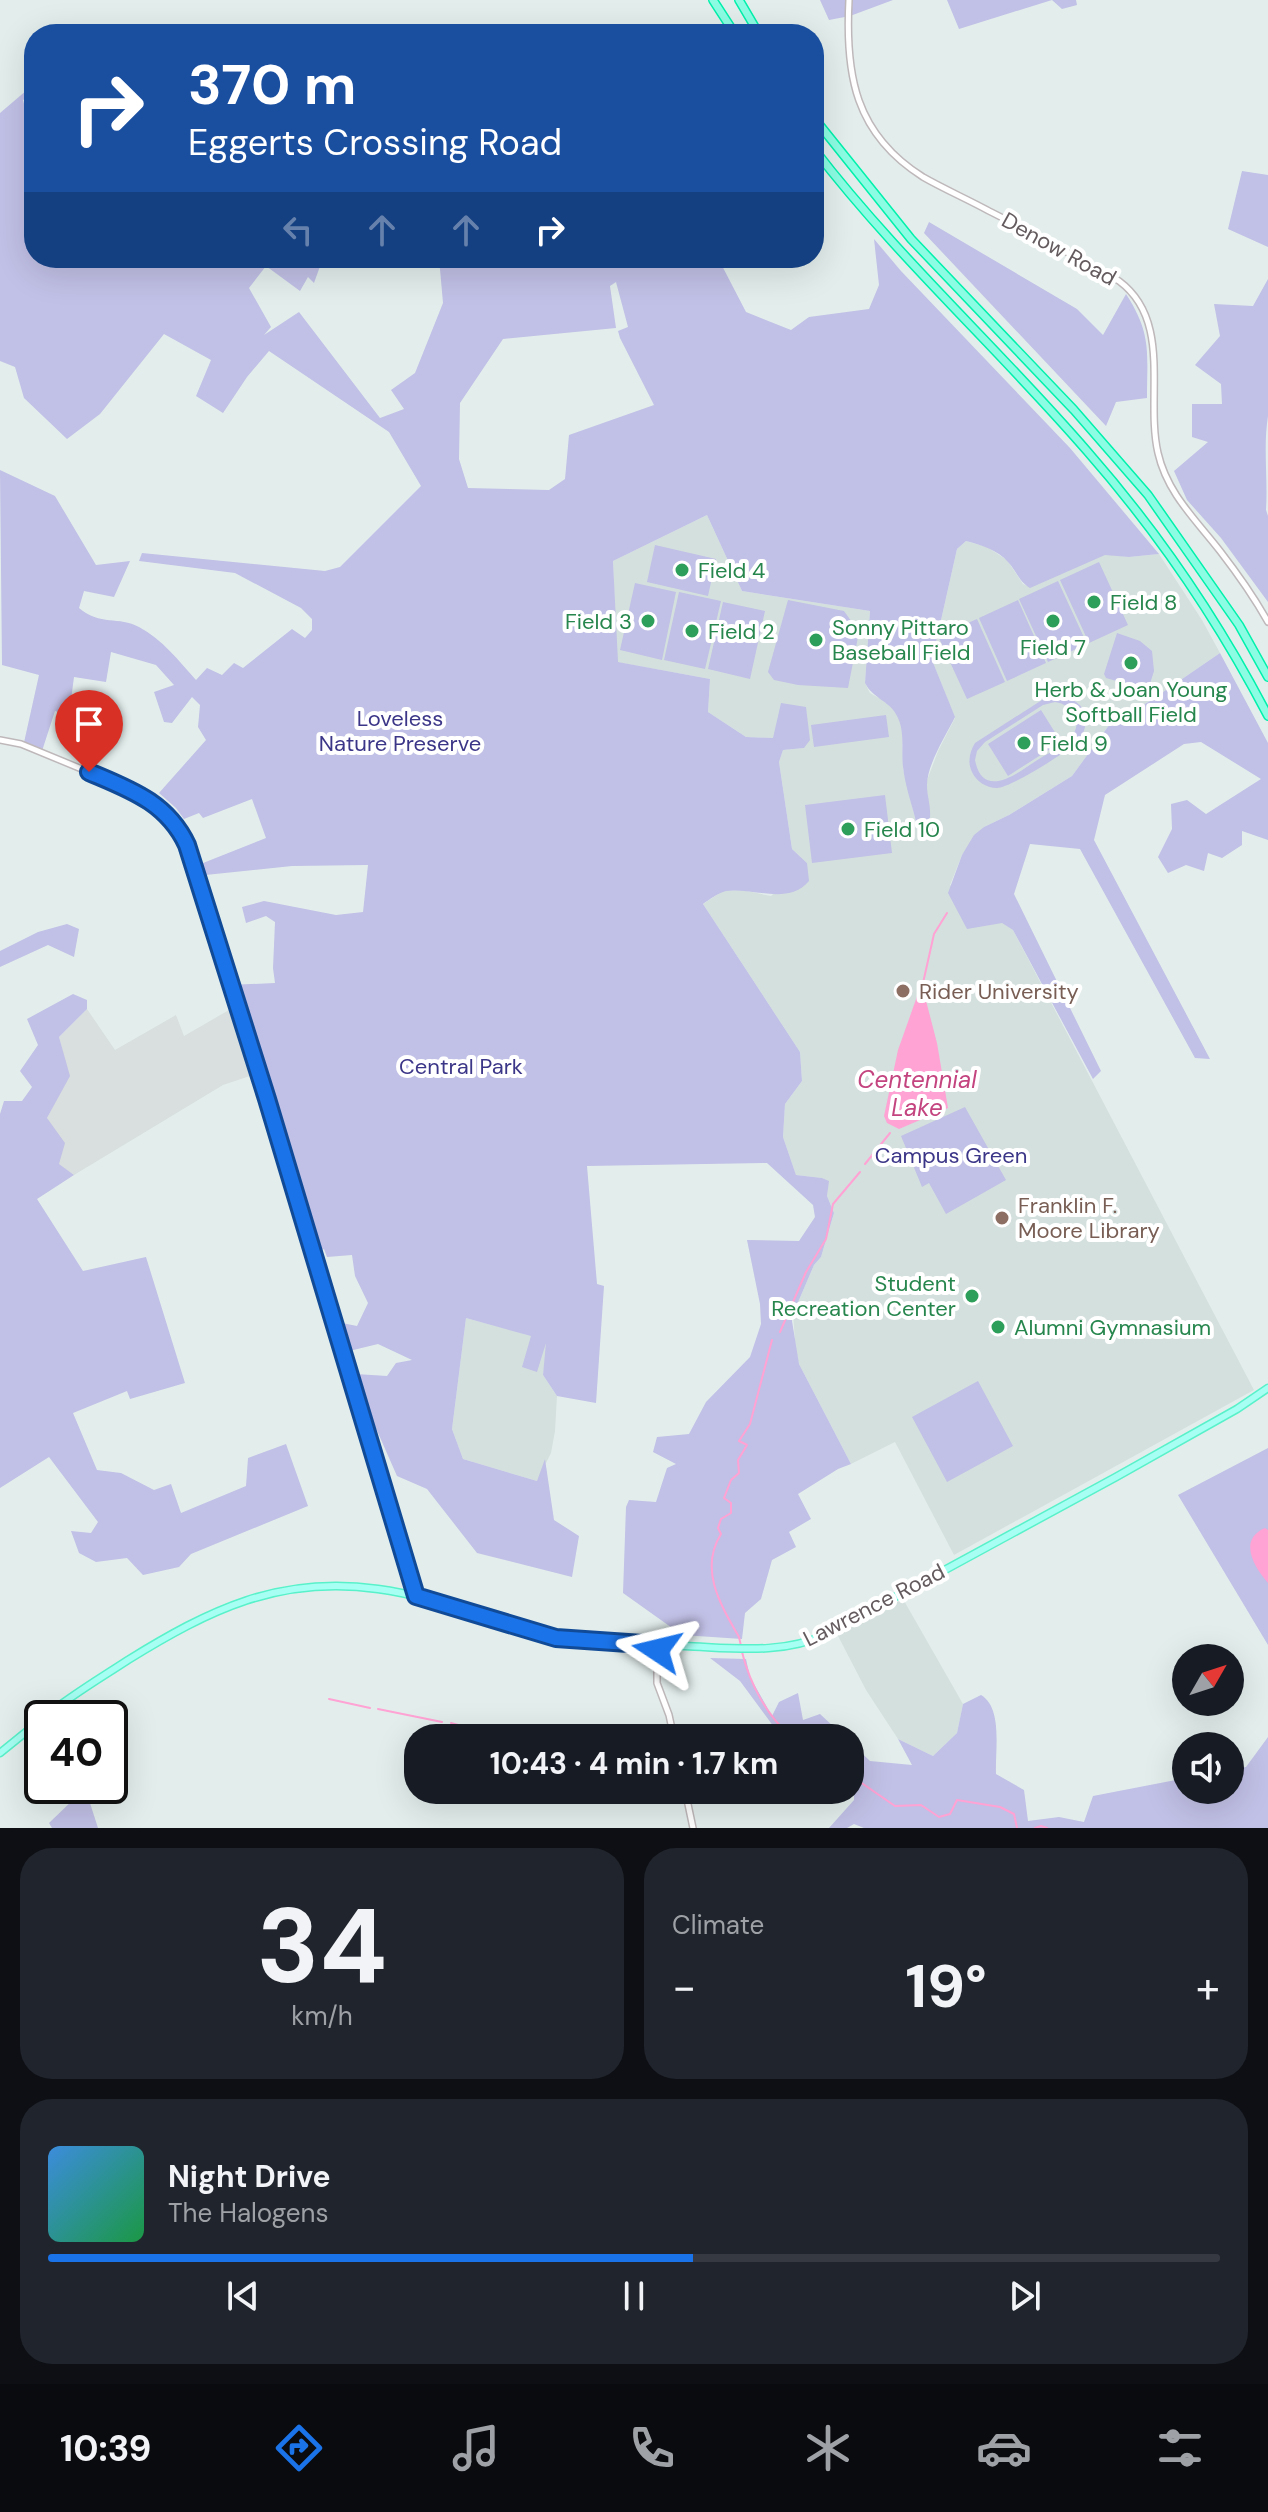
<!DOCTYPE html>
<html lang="en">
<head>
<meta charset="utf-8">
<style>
  body { margin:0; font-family:"DM Sans",sans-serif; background:#20242c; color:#f1f3f6; height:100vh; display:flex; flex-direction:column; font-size:30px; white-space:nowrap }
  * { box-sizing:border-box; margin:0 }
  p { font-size:26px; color:#9ea1a6 }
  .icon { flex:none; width:44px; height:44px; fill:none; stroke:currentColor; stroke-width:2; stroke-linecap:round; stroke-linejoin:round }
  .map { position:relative; height:1828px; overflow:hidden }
  .drawer { display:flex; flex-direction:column; gap:20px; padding:20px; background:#0d0f14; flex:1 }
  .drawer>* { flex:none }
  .hud { position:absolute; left:24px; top:24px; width:800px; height:244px; border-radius:32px; box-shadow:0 8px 32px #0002; background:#1a4fa0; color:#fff; overflow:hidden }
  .needle { width:52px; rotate:51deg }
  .fabs { position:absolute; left:1172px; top:1644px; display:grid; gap:16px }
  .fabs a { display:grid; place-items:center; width:72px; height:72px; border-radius:50%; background:#171b24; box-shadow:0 8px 32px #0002; font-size:40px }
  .speed { position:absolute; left:24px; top:1700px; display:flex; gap:16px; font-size:40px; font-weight:700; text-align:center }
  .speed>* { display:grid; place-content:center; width:104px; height:104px; border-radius:50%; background:#171b24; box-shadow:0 8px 32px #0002; line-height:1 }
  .speed .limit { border:4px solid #111; border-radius:12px; background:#fff; color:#111 }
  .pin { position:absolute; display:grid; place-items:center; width:68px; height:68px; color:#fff; margin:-82px -34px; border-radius:50% 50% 50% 0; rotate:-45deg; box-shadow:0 0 8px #0007 }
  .pin .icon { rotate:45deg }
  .me { position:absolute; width:88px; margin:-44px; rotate:280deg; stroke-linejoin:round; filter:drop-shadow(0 0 6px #0008) }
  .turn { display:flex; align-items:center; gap:28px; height:168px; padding:0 32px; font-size:36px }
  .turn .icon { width:104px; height:104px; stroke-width:2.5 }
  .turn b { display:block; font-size:56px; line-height:68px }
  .lanes { display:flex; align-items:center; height:76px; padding:0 32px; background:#0003; justify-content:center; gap:40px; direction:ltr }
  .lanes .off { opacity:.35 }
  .big { font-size:60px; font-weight:700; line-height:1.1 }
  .drawer .tile { flex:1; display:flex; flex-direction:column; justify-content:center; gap:12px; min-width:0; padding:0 28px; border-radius:32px; background:#20242c }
  .drawer .dial { align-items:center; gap:0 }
  .dial b { font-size:104px; line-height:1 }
  .song { display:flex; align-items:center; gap:24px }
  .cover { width:96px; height:96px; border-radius:12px; background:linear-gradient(135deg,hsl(210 70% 55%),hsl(140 70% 35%)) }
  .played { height:8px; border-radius:4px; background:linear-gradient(90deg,#1a73e8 55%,#363941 55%) }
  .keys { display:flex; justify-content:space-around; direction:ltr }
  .heat { display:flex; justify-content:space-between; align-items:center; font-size:44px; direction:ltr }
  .drawer .tiles { flex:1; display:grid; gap:20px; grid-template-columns:1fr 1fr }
  .tile:last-child { grid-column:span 2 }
  .trip { position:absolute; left:404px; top:1724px; width:460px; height:80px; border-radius:32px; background:#171b24; box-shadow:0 8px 32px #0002; font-weight:700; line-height:80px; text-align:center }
  .dock { display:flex; height:128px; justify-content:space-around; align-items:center; background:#090b0e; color:#9ea1a6 }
  .dock .icon { width:56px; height:56px }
  .dock .on { color:#1a73e8 }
  .dock b { font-size:36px; color:#f1f3f6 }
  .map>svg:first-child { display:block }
  .industrial { fill:#d8dfde }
  .education { fill:#d4e0de }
  .green { fill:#c1c0e6; fill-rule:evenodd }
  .water { fill:#ffa2d4 }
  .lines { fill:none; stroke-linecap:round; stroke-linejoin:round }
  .stream { stroke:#ffa2d4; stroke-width:2 }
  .tertiary-casing { stroke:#bfb8bb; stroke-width:8 }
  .primary-casing { stroke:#59f1ca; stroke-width:9 }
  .motorway-casing { stroke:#01f1ac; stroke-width:10 }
  .tertiary { stroke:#fff; stroke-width:5 }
  .primary { stroke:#a7fff3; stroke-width:6 }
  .motorway { stroke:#8cfde3; stroke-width:7 }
  .route-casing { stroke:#114b97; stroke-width:20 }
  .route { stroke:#1a73e8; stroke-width:14 }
  .leisure-dot { fill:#2e9e5b; stroke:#fff; stroke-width:3 }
  .education-dot { fill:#8d6e63; stroke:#fff; stroke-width:3 }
  .labels { text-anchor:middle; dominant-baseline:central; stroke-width:8; stroke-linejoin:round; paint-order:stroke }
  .street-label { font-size:22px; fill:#645b5f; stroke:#fff }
  .leisure-label { font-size:22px; fill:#27864d; stroke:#fff; text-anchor:start }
  .park-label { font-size:22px; fill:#3c3688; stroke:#fff }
  .education-label { font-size:22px; fill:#785e54; stroke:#fff; text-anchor:start }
  .water-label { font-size:24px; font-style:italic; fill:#c3447f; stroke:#fff }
</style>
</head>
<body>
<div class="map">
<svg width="1268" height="1828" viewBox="0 0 1268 1828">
  <rect width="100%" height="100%" fill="#e3eeec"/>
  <path class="industrial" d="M236 1006 256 1074 223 1085 74 1175 58 1164 47 1118 69 1076 59 1037 87 1009 115 1050 176 1015 184 1036Z"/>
  <path class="education" d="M707 515 742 591 870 611 865 683 870 693 888 703 897 714 902 727 903 769 916 822 930 818 926 783 938 751 955 718 932 660 957 549 966 541 987 547 1007 560 1023 584 1030 587 1105 554 1129 557 1159 554 1202 620 1220 653 1150 701 1128 714 1115 717 1072 776 1009 815 984 827 962 855 950 885 1013 930 1254 1390 954 1555 895 1442 851 1464 799 1364 796 1355 793 1314 814 1265 821 1257 834 1213 827 1196 828 1181 822 1178 796 1175 783 1137 785 1104 802 1081 800 1052 703 904 723 891 742 890 771 896 807 863 792 849 779 762 783 750 804 748 773 738 746 737 708 712 710 679 617 662 613 561Z
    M466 1318 548 1340 543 1375 557 1396 555 1431 551 1453 537 1481 463 1459 452 1429Z
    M903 1599 963 1704 957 1733 933 1756 898 1739 866 1690 837 1634Z"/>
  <path class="green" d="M820 0H893L850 16 829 20Z
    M947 0H1076L1077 5 1062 9 1052 0 959 29Z
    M34 84V94L23 100 27 115 34 113V258H323L314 283 308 277 300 291 266 266 249 288 271 327 264 335 299 312 380 418 404 409 391 390 415 373 443 303 439 258H718L746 312 791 330 809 317 869 309 879 285 874 239 901 271 1070 448 1159 554 1129 557 1105 555 1030 588C1019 582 1016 570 1008 562 998 550 981 545 966 541L957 549 932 660 955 717C946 735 927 765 927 785 927 796 931 806 930 818L922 824 916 822C912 804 905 786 903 767 901 751 905 733 898 718 891 701 873 699 865 683L870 611 742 591 707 515 613 561 618 662 710 679 708 712 746 737 773 738 781 703 806 707 810 740 804 748 783 750 779 762 792 849 807 863 809 881C788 906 753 887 726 891 718 893 710 899 703 904L800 1052 802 1081 785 1104 783 1137 796 1175 822 1178 829 1181 827 1196 834 1213 821 1257 814 1265 793 1314 792 1321 799 1364 851 1464 838 1469 798 1494 811 1519 789 1532 796 1547 772 1560 761 1599 745 1613 742 1639 682 1635 623 1593 626 1507 629 1500 656 1502 667 1468 676 1464 653 1452 657 1437 689 1434 706 1402 750 1357 761 1324 760 1304 747 1240 799 1241 815 1217 813 1205 767 1163 587 1166 597 1284 604 1286 596 1403 557 1396 543 1375 546 1343 537 1372 522 1367 531 1336 466 1318 452 1429 463 1459 537 1481 545 1459 554 1520 579 1536 572 1577 477 1553 427 1489 397 1476 371 1417 356 1374 387 1376 396 1363 412 1360 378 1344 341 1353 332 1321 357 1326 368 1303 355 1276 352 1255 327 1257 324 1249 311 1254 229 985 275 983 273 968 275 922 266 916 246 923 242 907 264 901 336 915 363 912 368 865 292 866 196 876 193 867 266 838 252 799 203 818 199 813 184 819 176 808 159 793 206 740 198 727 200 705 192 697 172 723 164 722 154 692 174 685 156 665 111 652 106 682 74 677 69 715 55 711 41 754 23 747 39 675 2 665 0 470 55 496 96 565 130 561 114 597 84 591 79 608C100 626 119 616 139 627 162 639 179 661 196 680L207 668 222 675 234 663 243 668 292 629 305 638 312 630V619L301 608 235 573 139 561 142 553 325 571 340 567 421 486 389 432 269 351 247 377 223 413 196 396 211 360 164 334 100 414 67 439 24 398 15 367 0 361V113ZM616 282 628 327 618 331 620 338 654 405 569 435 565 479 549 490 468 488 459 459 460 403 503 339 616 328 610 286Z
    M1242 171 1268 175V247L1228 229Z
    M929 222 1077 309 1103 335 1126 294C1152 334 1147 353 1147 398L1116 402 1106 426 924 233Z
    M1268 279V416C1263 447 1268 478 1266 510L1268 516V602L1221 538 1187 500 1174 471 1208 442 1192 437V404H1222L1221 384 1195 365 1220 336 1214 304 1253 306Z
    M655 545 716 559 708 596 647 582Z
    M1099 562 1128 625 1089 643 1060 580Z
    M1058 581 1087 644 1048 662 1019 599Z
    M635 583 676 592 662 660 620 650Z
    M679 592 721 601 705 669 664 660Z
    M788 600 844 611 859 632 848 688 798 685 774 680 768 672Z
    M1018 600 1046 663 1007 681 979 618Z
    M723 602 765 611 750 679 708 669Z
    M977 619 1005 682 967 699 938 636Z
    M1117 633 1140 641 1152 651 1154 671 1148 690 1106 678 1104 674Z
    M1220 653 1268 743V840L1242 831V845L1222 858 1208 853 1204 871 1186 865 1168 873 1158 857 1172 829 1171 804 1187 800 1206 814 1261 779 1201 742 1184 744 1105 795 1094 840 1210 1059 1195 1058 1080 849 1030 844 1014 894 1101 1071 1093 1079 1013 930 1002 923 967 929 948 893 962 855 974 835 984 827 1009 815 1072 776 1115 717 1128 714 1150 701Z
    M1059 689C1066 701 1084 699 1086 719 1086 725 1084 732 1081 737 1074 749 1010 788 997 788 986 788 976 781 972 772 967 762 970 751 975 743ZM1055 702C1070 704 1082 718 1074 733 1068 745 1050 752 1039 759 1020 771 983 802 975 760L977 751 985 742 1043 705Z
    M1041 710 1061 742 1008 776 988 744Z
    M886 715 889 737 814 747 811 725Z
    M885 795 892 853 812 863 805 805Z
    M67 924 79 929 74 957 48 945 0 967V951L38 932Z
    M73 994 87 1000V1009L59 1037 70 1076 47 1118 65 1143 59 1164 74 1175 37 1199 83 1271 146 1257 185 1383 130 1399 127 1391 73 1413 97 1470 121 1473 154 1490 171 1484 181 1513 246 1486 248 1458 286 1444 308 1506 191 1554 179 1567 143 1575 127 1558 96 1562 79 1553 71 1531 91 1533 98 1522 49 1457 0 1488V1114L4 1101H22L32 1087 20 1071 38 1045 27 1019Z
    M965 1107 1006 1180 946 1214 929 1183 922 1187 901 1136Z
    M978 1381 1013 1446 947 1482 912 1417Z
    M1268 1448V1645L1178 1495Z
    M710 1658 746 1659 750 1677 772 1716 779 1702 798 1693 803 1720 820 1714 846 1738H782L740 1681Z
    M981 1695C1003 1708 995 1750 996 1774L1024 1790 1028 1821 1059 1817 1084 1822 1093 1796 1186 1778V1790H1230V1770L1246 1767 1268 1737V1828H864L854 1824 847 1828H829L854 1800V1783L850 1779V1742L870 1761 912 1765 898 1739 933 1756 957 1733 963 1704Z
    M77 1796 90 1803 98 1828H52L49 1823Z"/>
  <path class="water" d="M920 988 924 993 937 1043 948 1108 899 1129 887 1123 884 1116 898 1050Z
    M1265 1528 1268 1530V1583C1255 1568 1237 1540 1265 1528Z"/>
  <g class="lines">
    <path class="stream" d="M923 983 934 934 947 913
      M865 1164 890 1133
      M780 1332 806 1272 826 1239 833 1204 860 1172
      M741 1646 739 1637C720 1604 699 1569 721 1534L718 1528 721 1519 731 1513V1503L724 1498 731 1480 739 1473 738 1460 747 1445 739 1441 750 1424 772 1340
      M742 1652C750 1684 767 1717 793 1738
      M329 1699 370 1708
      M378 1709 442 1722
      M451 1723 505 1738
      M850 1775 895 1806 921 1805 939 1817 950 1814 957 1800 1000 1807 1014 1814 1017 1828
      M1035 1828 1041 1826 1047 1828"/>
    <defs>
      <path id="tertiary" d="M849 0C845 75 855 134 923 177 944 189 967 199 989 211 1033 233 1076 257 1119 281 1173 321 1145 397 1158 453 1167 493 1196 520 1220 551 1237 573 1254 597 1268 622
        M0 740 21 744 135 791 165 812 183 836 198 875 240 1010 416 1596
        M657 1645V1683L669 1715 674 1738
        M685 1790 693 1828"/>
      <path id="primary" d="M43 1718C70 1696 99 1679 128 1660 209 1610 279 1575 378 1589 440 1597 497 1626 558 1638 599 1646 643 1645 685 1646 734 1648 782 1655 827 1634L1116 1477 1237 1409 1268 1388
        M0 1753 42 1719"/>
      <path id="motorway" d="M713 0 735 34
        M739 0 759 34
        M814 118 911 239 1074 410 1148 495 1239 625 1268 677
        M814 149C897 257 998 348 1087 451 1158 532 1218 620 1268 716"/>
    </defs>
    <use href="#tertiary" class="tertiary-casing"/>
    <use href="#primary" class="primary-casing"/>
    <use href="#motorway" class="motorway-casing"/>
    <use href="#tertiary" class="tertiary"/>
    <use href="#primary" class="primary"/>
    <use href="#motorway" class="motorway"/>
  </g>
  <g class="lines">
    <defs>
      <path id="route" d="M89 772C129 789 167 802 187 845L267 1099 416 1596 556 1638 657 1645V1650"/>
    </defs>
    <use href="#route" class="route-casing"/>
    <use href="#route" class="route"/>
  </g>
  <g class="leisure-dot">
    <circle cx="682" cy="570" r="8"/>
    <circle cx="1094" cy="602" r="8"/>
    <circle cx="648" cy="621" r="8"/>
    <circle cx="1053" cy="621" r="8"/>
    <circle cx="692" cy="631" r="8"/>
    <circle cx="816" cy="640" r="8"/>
    <circle cx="1131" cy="663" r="8"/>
    <circle cx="1024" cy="743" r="8"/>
    <circle cx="848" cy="829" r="8"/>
    <circle cx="972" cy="1296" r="8"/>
    <circle cx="998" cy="1327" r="8"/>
  </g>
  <g class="education-dot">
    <circle cx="903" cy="991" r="8"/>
    <circle cx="1002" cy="1218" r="8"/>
  </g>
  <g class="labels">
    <g class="street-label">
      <text transform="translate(1059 249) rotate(29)">Denow Road</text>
      <text transform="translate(874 1605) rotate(-27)">Lawrence Road</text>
    </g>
    <g class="leisure-label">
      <text x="698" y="570">Field 4</text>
      <text x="1110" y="602">Field 8</text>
      <text x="632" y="621" text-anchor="end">Field 3</text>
      <text x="832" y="627">Sonny Pittaro<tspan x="832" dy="25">Baseball Field</tspan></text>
      <text x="708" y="631">Field 2</text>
      <text x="1053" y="647" text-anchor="middle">Field 7</text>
      <text x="1131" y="689" text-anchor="middle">Herb &amp; Joan Young<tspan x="1131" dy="25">Softball Field</tspan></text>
      <text x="1040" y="743">Field 9</text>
      <text x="864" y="829">Field 10</text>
      <text x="956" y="1283" text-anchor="end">Student<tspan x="956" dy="25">Recreation Center</tspan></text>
      <text x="1014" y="1327">Alumni Gymnasium</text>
    </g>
    <g class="park-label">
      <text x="400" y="718">Loveless<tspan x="400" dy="25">Nature Preserve</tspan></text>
      <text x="461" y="1066">Central Park</text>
      <text x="951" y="1155">Campus Green</text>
    </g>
    <g class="education-label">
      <text x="919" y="991">Rider University</text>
      <text x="1018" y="1205">Franklin F.<tspan x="1018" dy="25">Moore Library</tspan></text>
    </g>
    <g class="water-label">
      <text x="917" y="1079">Centennial<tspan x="917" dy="28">Lake</tspan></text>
    </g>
  </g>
</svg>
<div class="fabs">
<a><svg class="needle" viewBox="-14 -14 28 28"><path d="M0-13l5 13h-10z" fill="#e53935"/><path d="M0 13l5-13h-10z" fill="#9ea1a6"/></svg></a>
<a><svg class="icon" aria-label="sound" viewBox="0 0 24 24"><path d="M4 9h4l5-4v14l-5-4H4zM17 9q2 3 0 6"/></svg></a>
</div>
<div class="speed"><div class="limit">40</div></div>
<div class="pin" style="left:89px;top:772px;background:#d93025"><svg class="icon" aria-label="arrive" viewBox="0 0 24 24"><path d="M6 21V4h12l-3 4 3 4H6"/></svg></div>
<svg class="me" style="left:657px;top:1650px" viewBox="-20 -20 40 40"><path d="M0-17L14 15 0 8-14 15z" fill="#1a73e8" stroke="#fff" stroke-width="4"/></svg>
<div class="trip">10:43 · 4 min · 1.7 km</div>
<div class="hud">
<div class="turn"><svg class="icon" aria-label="right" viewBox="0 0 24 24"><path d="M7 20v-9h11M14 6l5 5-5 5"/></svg><div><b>370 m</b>Eggerts Crossing Road</div></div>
<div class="lanes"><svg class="icon off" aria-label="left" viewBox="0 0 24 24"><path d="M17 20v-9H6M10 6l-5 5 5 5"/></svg><svg class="icon off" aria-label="ahead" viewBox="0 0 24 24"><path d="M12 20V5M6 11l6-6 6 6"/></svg><svg class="icon off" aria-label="ahead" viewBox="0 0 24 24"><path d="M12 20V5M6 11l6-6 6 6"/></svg><svg class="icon" aria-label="right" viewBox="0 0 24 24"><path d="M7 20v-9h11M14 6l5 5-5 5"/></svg></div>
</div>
</div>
<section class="drawer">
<div class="tiles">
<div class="tile dial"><b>34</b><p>km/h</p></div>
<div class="tile"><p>Climate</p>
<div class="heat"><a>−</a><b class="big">19°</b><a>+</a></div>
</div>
<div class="tile">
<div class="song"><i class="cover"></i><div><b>Night Drive</b><p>The Halogens</p></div></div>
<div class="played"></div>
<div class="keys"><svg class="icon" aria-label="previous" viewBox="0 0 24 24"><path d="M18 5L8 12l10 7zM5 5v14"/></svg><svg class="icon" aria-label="pause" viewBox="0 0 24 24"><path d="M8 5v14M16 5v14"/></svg><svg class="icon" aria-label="next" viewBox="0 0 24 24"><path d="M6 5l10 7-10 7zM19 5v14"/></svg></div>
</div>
</div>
</section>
<nav class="dock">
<b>10:39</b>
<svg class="icon on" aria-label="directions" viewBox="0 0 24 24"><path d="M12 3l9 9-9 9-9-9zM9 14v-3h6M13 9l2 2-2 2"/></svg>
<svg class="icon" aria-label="music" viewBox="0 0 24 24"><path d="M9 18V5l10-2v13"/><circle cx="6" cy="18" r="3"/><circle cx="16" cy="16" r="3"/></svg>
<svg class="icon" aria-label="phone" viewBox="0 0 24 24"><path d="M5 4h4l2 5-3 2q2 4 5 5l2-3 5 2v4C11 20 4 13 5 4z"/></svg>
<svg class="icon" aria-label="climate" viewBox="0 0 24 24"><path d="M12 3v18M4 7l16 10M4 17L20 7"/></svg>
<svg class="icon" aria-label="car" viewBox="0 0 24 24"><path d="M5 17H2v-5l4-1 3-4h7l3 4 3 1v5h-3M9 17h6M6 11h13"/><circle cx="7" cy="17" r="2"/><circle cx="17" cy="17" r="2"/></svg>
<svg class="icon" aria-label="filters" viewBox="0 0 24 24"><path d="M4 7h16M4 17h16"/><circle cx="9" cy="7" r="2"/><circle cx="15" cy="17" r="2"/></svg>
</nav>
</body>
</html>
